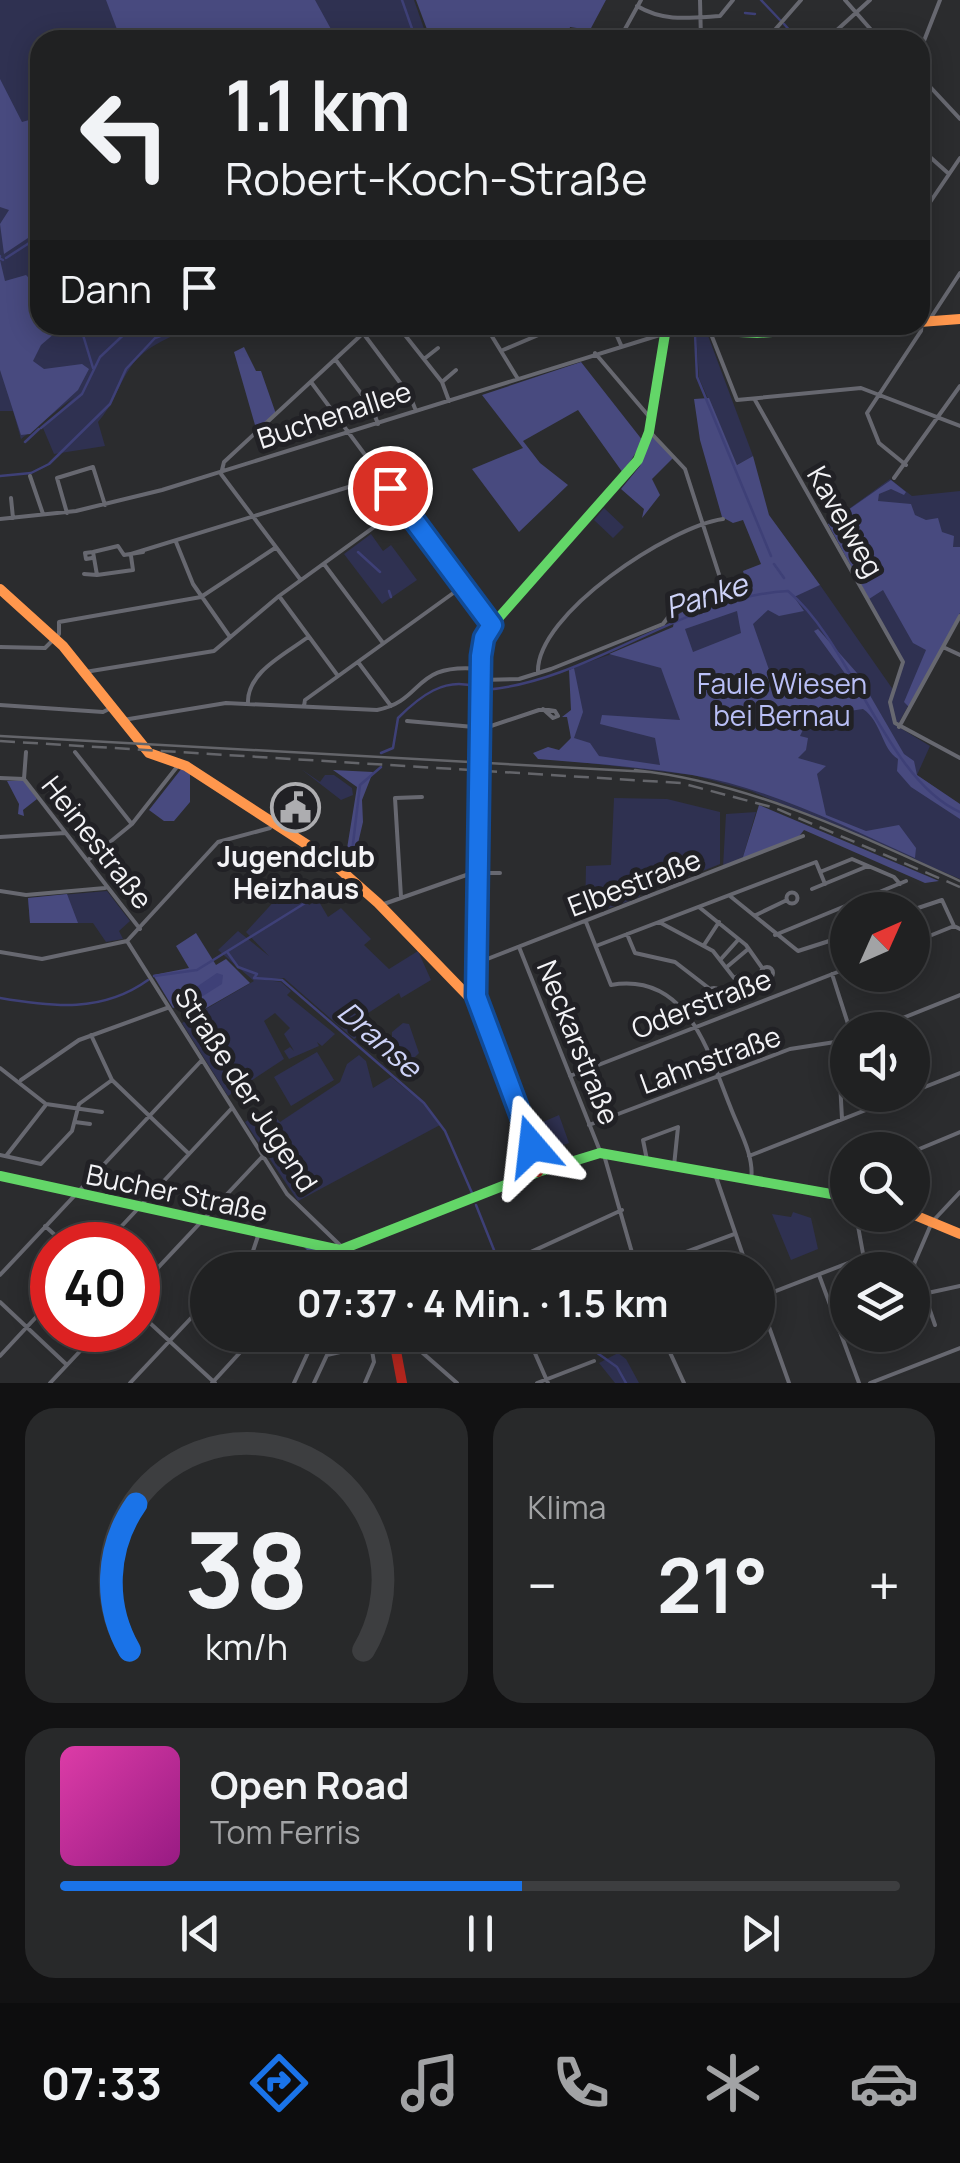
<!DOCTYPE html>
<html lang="de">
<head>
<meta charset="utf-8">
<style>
  body { margin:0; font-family:Manrope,sans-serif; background:#28292a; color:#f1f3f6; height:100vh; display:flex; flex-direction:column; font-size:38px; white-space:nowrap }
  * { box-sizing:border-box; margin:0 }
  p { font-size:32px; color:#a2a3a5 }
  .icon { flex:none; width:55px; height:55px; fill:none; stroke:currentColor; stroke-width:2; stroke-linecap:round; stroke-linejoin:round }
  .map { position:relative; height:1383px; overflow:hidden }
  .details { display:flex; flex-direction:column; gap:25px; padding:25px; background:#121213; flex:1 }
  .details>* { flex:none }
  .banner { position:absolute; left:30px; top:30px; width:900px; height:305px; border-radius:30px; box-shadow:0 5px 25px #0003,0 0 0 2px #3d3e40; background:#202122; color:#f1f3f6; overflow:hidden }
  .needle { width:65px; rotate:45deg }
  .fabs { position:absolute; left:830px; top:892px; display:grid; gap:20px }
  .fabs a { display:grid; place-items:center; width:100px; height:100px; border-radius:50%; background:#202122; box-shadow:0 5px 25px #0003,0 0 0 2px #3d3e40; font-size:50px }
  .speed { position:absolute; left:30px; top:1222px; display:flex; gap:20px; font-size:50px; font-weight:700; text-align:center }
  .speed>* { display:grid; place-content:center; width:130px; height:130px; border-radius:50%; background:#202122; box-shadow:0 5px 25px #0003,0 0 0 2px #3d3e40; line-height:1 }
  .speed .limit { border:15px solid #d22; background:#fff; color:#111 }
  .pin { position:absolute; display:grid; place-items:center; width:85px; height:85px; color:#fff; margin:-42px; border:5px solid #fff; border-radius:50%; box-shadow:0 2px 10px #0007 }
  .me { position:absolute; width:110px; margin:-55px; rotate:343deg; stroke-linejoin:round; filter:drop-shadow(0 0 8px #0008) }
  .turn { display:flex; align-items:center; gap:35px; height:210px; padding:0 30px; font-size:45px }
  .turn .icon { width:130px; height:130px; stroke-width:2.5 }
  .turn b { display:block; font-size:70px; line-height:85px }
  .then { display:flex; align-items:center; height:95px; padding:0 30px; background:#0003; gap:20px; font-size:38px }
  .big { font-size:75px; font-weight:700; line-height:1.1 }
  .details .tile { flex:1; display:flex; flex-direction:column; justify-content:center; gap:15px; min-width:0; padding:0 35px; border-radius:30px; background:#28292a }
  .details .dial { align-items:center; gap:0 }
  .dial svg { height:260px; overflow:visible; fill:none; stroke:#3d3e40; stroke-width:7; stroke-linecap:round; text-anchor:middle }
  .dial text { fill:#f1f3f6; stroke:none }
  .song { display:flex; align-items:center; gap:30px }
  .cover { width:120px; height:120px; border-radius:15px; background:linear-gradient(135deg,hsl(320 70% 55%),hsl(310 70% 35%)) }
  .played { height:10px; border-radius:5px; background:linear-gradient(90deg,#1a73e8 55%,#3d3e40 55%) }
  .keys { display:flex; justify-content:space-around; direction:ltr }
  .heat { display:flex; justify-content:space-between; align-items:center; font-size:55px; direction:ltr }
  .details .tiles { flex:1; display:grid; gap:25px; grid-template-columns:1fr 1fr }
  .tile:last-child { grid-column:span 2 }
  .trip { position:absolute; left:190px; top:1252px; width:585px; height:100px; border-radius:50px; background:#202122; box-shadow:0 5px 25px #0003,0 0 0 2px #3d3e40; font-weight:700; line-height:100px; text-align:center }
  .dock { display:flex; height:160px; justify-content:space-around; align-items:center; background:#0d0d0e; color:#a2a3a5 }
  .dock .icon { width:70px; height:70px }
  .dock .active { color:#1a73e8 }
  .dock b { font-size:45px; color:#f1f3f6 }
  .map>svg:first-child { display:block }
  .green { fill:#2f3151 }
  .forest { fill:#484a7f; fill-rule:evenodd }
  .water { fill:#3e4077 }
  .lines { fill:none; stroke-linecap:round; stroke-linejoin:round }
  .stream { stroke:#3e4077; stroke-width:2.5 }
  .street { stroke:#676870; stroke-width:4 }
  .fast { stroke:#63d668; stroke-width:10 }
  .slow { stroke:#ff974d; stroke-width:10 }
  .jam { stroke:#b3261e; stroke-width:10 }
  .tram { stroke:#64656a; stroke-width:2.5 }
  .rail { stroke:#64656a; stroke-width:2.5; stroke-dasharray:15 8; stroke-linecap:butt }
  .route-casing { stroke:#114b97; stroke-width:25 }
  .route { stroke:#1a73e8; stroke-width:18 }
  .labels { text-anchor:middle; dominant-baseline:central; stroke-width:10; stroke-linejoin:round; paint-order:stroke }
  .street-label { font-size:28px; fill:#f3f3f6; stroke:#212125 }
  .park-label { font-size:28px; fill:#b9bff6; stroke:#212125 }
  .poi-label { font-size:28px; font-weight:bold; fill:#f3f3f6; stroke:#212125 }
  .water-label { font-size:30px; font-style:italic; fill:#ced3f8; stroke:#212125 }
</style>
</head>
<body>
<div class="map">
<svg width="960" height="1383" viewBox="0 0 960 1383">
  <rect width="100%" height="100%" fill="#2b2c2e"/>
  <path class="green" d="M0 0H414L428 40H40V325H196C173 337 146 344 130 368 119 384 113 405 98 422L105 446 54 454 43 428 74 397 21 439 13 411H0Z
    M696 332 707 333 753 456 737 465 699 378Z
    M890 479 912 496 960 491V612L897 726 930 746 917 775 960 805V879L751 791 693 775 570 761 572 668 738 609 820 585 894 691 904 662 828 524Z
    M604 508 624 527 613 538 594 520Z
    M371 534 383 551 391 545 417 580 382 604 344 554Z
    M301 769 320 782 325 775H334L352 788 353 795 341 800Z
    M614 798 667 799 720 812V864L663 887 640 888V897L585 917 586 866 611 865Z
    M756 812 742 860 723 867 726 814Z
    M300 873 301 891 309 905 318 900 328 917 341 908 371 939 364 945 389 969 418 951 431 980 401 998 399 993 362 1017 369 1029 354 1039 284 978 259 979 281 982 291 991 287 995 335 1034 322 1046 317 1042 319 1046 289 1059 284 1051 290 1047 294 1051 284 1034 290 1028 275 1013 264 1021 284 1059 228 1096 182 1023 254 981 218 950 238 931 269 956 246 932Z
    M107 891 130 921 119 931 123 939 106 942 93 923H30L28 898Z
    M403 1023 409 1024 419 1053 409 1063 403 1062 392 1045V1032Z
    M317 1052 334 1080 291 1106 274 1077Z
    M359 1055 366 1061 373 1088 391 1077 426 1106 440 1125 298 1201 245 1122 268 1109 280 1122 340 1082 347 1064Z
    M559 1115 569 1143 543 1152 536 1125Z
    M793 1212 811 1218 818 1249 791 1260 772 1214 791 1217Z
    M618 1353 626 1359 639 1383H615L599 1363Z"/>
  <path class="forest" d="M106 0H315L337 40H121Z
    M416 0H606L590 30 570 27 567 40H431Z
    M0 79 22 122 40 117V230L4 254 0 224 9 210 0 207Z
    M0 260 5 281 26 275 40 290 32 318 37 327 46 325 55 333 41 345 33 361 44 369 82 364 89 369 78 390 30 434 21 435 0 370Z
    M244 347 256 371H261L276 414 257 432 234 352Z
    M581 362 643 441 623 473 578 410 523 441 540 463 568 485 519 532 472 469 523 448 482 395Z
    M709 398 737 465 753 456 769 515 820 585 794 597 804 611 779 616 768 610 753 624 774 684 830 692 849 679 814 631 818 629 857 673 904 754 914 761 917 775 960 804V819L911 787 897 771 898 759C881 748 882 722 863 709L809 717 800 736 808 738 806 750 798 758 826 766 817 774 826 815 866 831 899 825 916 848 915 858C844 826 769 788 692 775 641 767 589 763 538 759L533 753 548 747 559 750 571 738 567 717H562L571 710 569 670 574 668 583 712 574 738 590 743 599 756 660 765 655 738 600 724 602 715 680 720 661 668 609 654 673 627 675 616 745 578 743 571 761 564 743 520 733 523 722 517 700 440 694 399ZM737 611 741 633 693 652 685 629Z
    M652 436 674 457 652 479 660 495 642 518 644 509 621 489 640 466Z
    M891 480 906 492 904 495 891 489 879 494 878 501 911 504 915 515 926 520 938 518 942 532 954 536 953 547H960V613L909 707 904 702 926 650 913 643 883 590 869 599 828 524Z
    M182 768 190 774V802L174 821H164L149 810Z
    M333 770 373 772 362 800 363 822 351 873 344 867 357 787Z
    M24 780 37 799 23 810 24 816 18 814 19 804 7 781Z
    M759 805 939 881 925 883 804 830 797 839 742 860Z
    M67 894 78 923H30L28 898Z
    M196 933 216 965 226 959 250 983 189 1018 180 1005 173 1008 153 975 189 968 176 946Z
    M304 1247 342 1252 351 1269 318 1270 305 1265 313 1256Z"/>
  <path class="water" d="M217 973 223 975 222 984 203 996H193L192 990Z"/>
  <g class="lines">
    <path class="stream" d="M402 0 416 40
      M761 0 780 20
      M745 13 755 14
      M784 24 798 40
      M0 256V257
      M6 258 40 236
      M1 259 3 260
      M80 325 93 368
      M695 333 697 377 771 556
      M41 428 82 394 100 357 134 325
      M25 442 39 429
      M0 476 31 473 49 464 110 404 126 369 155 338 190 325
      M358 552 380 572
      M774 564 784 578
      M389 591 391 597
      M484 690C589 682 684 596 788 591 852 644 886 779 960 812
      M381 753 393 748 398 718C419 697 445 676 476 687
      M228 953 238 967 257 974 254 978 282 980 424 1103 445 1131 472 1193
      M154 976 197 970 339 882 350 869 360 785 381 767
      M0 998C53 1007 102 1013 148 980
      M476 1205 502 1270
      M572 1335 617 1367 626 1383"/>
    <path class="street" d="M700 0 701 40
      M845 0 880 40
      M637 6C664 22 689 18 720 16L733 0
      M590 33 604 40
      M619 40 641 0
      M766 40 801 0
      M826 40 870 0
      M920 51 940 0
      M920 76 960 119
      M920 148 949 174
      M920 217 960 158
      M930 319 960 273
      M397 325 442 382 449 401
      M485 325 518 379
      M612 325 621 345
      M709 329 737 400 861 388 960 426
      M363 333 410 396 416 411
      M406 336 420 325
      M503 350 562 325
      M595 353 652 420
      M335 359 372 408 378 424
      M424 359 438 348
      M311 382 490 623
      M442 382 456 370
      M755 400 903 662 890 702 895 723 960 758
      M906 465 879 443 867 413 921 331 922 322
      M30 476 43 514
      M894 478 960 386
      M11 498 13 518
      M67 513 57 478 93 467 105 505
      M0 519 76 511 162 490 663 334
      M176 542 193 584 230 637
      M131 554 381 477
      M131 556 133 570 97 575 93 552 118 546 124 555 143 552
      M92 558 86 559 85 553 93 552
      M324 564 383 643
      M84 574 97 575
      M300 579 221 474 224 462 372 325
      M279 596 338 676
      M0 647 45 648 59 634V622L201 597 275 548
      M943 647 960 655
      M358 662 391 706
      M85 672 214 651 279 596 403 506
      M538 673C535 614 671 526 723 519
      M481 680 519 679 551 669 663 624 679 603 724 590 685 469 651 433
      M248 704C246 672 286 654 308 637
      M0 705 103 712 113 707
      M304 706 305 700 463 586
      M123 720 226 703 377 710C426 700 411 662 481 669
      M407 721 485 728 539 710C545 709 550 710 555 711L558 716 553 718 543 709
      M899 727 960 616
      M75 752 131 823
      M0 778 24 779 140 929
      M24 779 26 752
      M0 837 65 833
      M88 860 132 824 180 763
      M820 872 852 859 894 877 900 884
      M812 889 868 866
      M0 891 26 895 105 888
      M786.5 898a5.5 5.5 0 1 1 11 0a5.5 5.5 0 1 1-11 0Z
      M730 896 798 951 848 935
      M401 897 395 798 422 797
      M381 905 472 873H500
      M699 907 746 945 763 969
      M912 910 942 900 954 926
      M756 915 787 900
      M586 922 611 985C687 972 708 1051 730 1106 738 1128 755 1156 751 1180
      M659 922 713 951 734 978 742 974
      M627 934 635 953 675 962 710 989
      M775 935 906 881
      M127 941 287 1194 345 1250
      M912 943 954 926 960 929
      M704 945 719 922
      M596 946 816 862 825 884
      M519 947 600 1151
      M0 952 42 959 127 941 218 842 270 828 274 822
      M721 959 738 940
      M477 963 803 836
      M728 966 747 950
      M761 973a6 6 0 1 1 12 0a6 6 0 1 1-12 0Z
      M832 974 850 1030
      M708 994a6 6 0 1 1 12 0a6 6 0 1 1-12 0Z
      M873 1030 960 995
      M91 1035 112 1080 188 1153
      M838 1044 842 1119
      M0 1068 46 1104 102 1112
      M570 1076 848 968
      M21 1080 79 1040 167 1008
      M912 1092 960 1073
      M75 1122 90 1124
      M589 1125 790 1049 848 1040
      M912 1152 960 1132
      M0 1155 41 1164 72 1131 79 1104 112 1080
      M604 1155 637 1270
      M6 1156 45 1106
      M749 1156 904 1095
      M647 1160 643 1140 678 1127 674 1166
      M715 1174 748 1270
      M511 1183 535 1160
      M856 1215 866 1270
      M45 1226 66 1245
      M259 1233 253 1251 262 1270
      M104 1245 232 1108
      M507 1263 622 1210
      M236 1270 253 1251
      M485 1270 494 1266
      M637 1270 734 1234
      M0 1275 202 1060
      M819 1275 859 1383
      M138 1289 262 1157
      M923 1294 960 1286
      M758 1296 789 1383
      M758 1298 861 1258
      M0 1302 67 1365
      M138 1312 215 1383
      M935 1325 914 1264 932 1222 960 1192
      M527 1335 548 1383
      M662 1335 684 1383
      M891 1335 894 1341
      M396 1340 417 1348 457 1383
      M417 1348 468 1335
      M619 1352 662 1335
      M0 1356 52 1300
      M50 1383 100 1330
      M130 1383 208 1300
      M212 1383 256 1335
      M294 1383 316 1335
      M314 1383 327 1355 371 1345 388 1335
      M365 1383 374 1362 371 1345
      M537 1383 594 1361
      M870 1383 960 1348"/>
    <path class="fast" d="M479 751 482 645 487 631 638 460 649 432 666 328 757 333 872 325
      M0 1176 340 1250 538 1172 600 1153 848 1197
      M345 1250 355 1270"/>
    <path class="slow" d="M920 322 960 319
      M0 589 63 646 149 753 186 766 326 857 378 903 469 997 477 999
      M912 1214 960 1234"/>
    <path class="jam" d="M479 751 477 999 520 1105 538 1172
      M393 1335 402 1383"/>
    <path class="tram" d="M0 736 650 772
      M635 770C752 783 854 833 960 881"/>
    <path class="rail" d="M0 741 681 783 775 808 960 887"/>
  </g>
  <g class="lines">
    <defs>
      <path id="route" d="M390 488 492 625 484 638 481 656 476 996 532 1146"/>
    </defs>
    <use href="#route" class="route-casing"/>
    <use href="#route" class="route"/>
  </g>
  <defs>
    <symbol id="civic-ring" viewBox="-11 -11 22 22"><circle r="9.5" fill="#212125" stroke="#adadb0" stroke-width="1.5"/><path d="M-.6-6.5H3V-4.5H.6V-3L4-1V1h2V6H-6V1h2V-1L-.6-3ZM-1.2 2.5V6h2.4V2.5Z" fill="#adadb0"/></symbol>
  </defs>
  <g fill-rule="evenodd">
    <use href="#civic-ring" x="268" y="780" width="55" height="55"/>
  </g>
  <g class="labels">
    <g class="street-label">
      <text transform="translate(334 414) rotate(-18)">Buchenallee</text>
      <text transform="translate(846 521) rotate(60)">Kavelweg</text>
      <text transform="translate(98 842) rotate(52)">Heinestraße</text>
      <text transform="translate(634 882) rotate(-21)">Elbestraße</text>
      <text transform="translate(701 1003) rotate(-21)">Oderstraße</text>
      <text transform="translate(579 1042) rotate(68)">Neckarstraße</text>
      <text transform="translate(710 1059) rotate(-20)">Lahnstraße</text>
      <text transform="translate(247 1089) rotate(57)">Straße der Jugend</text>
      <text transform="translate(177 1192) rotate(12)">Bucher Straße</text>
    </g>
    <g class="park-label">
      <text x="782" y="683">Faule Wiesen<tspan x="782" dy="32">bei Bernau</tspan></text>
    </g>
    <g class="poi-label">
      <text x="296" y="856">Jugendclub<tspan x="296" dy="32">Heizhaus</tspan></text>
    </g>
    <g class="water-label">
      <text transform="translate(706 595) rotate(-18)">Panke</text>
      <text transform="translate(380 1039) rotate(41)">Dranse</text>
    </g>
  </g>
</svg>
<div class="fabs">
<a><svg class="needle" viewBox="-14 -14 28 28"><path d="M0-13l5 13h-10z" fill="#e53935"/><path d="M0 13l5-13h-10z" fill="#a2a3a5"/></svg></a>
<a><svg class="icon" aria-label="sound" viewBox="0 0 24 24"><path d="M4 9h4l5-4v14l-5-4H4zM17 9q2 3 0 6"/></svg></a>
<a><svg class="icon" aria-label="search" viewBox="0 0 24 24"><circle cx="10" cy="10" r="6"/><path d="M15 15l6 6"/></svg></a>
<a><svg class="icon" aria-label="layers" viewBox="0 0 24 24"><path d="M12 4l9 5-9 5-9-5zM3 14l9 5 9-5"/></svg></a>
</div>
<div class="speed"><div class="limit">40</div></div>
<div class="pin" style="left:390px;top:488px;background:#d93025"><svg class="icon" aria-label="arrive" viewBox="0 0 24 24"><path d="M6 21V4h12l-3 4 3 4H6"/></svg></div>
<svg class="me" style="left:532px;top:1146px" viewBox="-20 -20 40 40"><path d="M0-17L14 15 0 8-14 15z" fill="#1a73e8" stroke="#fff" stroke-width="4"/></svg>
<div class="trip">07:37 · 4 Min. · 1.5 km</div>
<div class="banner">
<div class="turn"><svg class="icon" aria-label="left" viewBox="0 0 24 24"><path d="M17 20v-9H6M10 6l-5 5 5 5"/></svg><div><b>1.1 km</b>Robert-Koch-Straße</div></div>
<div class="then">Dann<svg class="icon" aria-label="arrive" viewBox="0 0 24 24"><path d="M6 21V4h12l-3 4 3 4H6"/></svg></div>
</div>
</div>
<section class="details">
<div class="tiles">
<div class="tile dial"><svg viewBox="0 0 100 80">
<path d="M14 69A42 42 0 1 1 86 69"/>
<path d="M14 69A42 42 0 0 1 16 24" stroke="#1a73e8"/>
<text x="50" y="56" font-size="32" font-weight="700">38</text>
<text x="50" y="72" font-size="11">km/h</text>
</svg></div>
<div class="tile"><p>Klima</p>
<div class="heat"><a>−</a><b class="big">21°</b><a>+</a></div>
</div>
<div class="tile">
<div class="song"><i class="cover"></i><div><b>Open Road</b><p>Tom Ferris</p></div></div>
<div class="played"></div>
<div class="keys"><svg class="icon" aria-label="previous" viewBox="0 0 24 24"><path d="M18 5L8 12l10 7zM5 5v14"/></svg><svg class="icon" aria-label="pause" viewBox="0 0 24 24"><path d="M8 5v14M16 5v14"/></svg><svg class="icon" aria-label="next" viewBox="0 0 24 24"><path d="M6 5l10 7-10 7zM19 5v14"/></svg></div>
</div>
</div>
</section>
<nav class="dock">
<b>07:33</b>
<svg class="icon active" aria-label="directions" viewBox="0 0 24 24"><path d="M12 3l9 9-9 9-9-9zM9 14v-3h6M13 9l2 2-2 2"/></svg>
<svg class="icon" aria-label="music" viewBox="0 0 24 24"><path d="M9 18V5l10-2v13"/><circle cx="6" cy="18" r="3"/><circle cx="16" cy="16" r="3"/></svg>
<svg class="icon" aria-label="phone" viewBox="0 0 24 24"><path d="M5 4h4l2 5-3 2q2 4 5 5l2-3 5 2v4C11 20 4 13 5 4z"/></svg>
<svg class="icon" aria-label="climate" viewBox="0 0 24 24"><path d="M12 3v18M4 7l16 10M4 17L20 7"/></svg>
<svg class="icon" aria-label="car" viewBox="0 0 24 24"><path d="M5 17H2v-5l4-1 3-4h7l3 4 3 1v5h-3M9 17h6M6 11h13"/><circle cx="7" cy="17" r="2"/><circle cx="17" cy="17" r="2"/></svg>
</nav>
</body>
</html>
